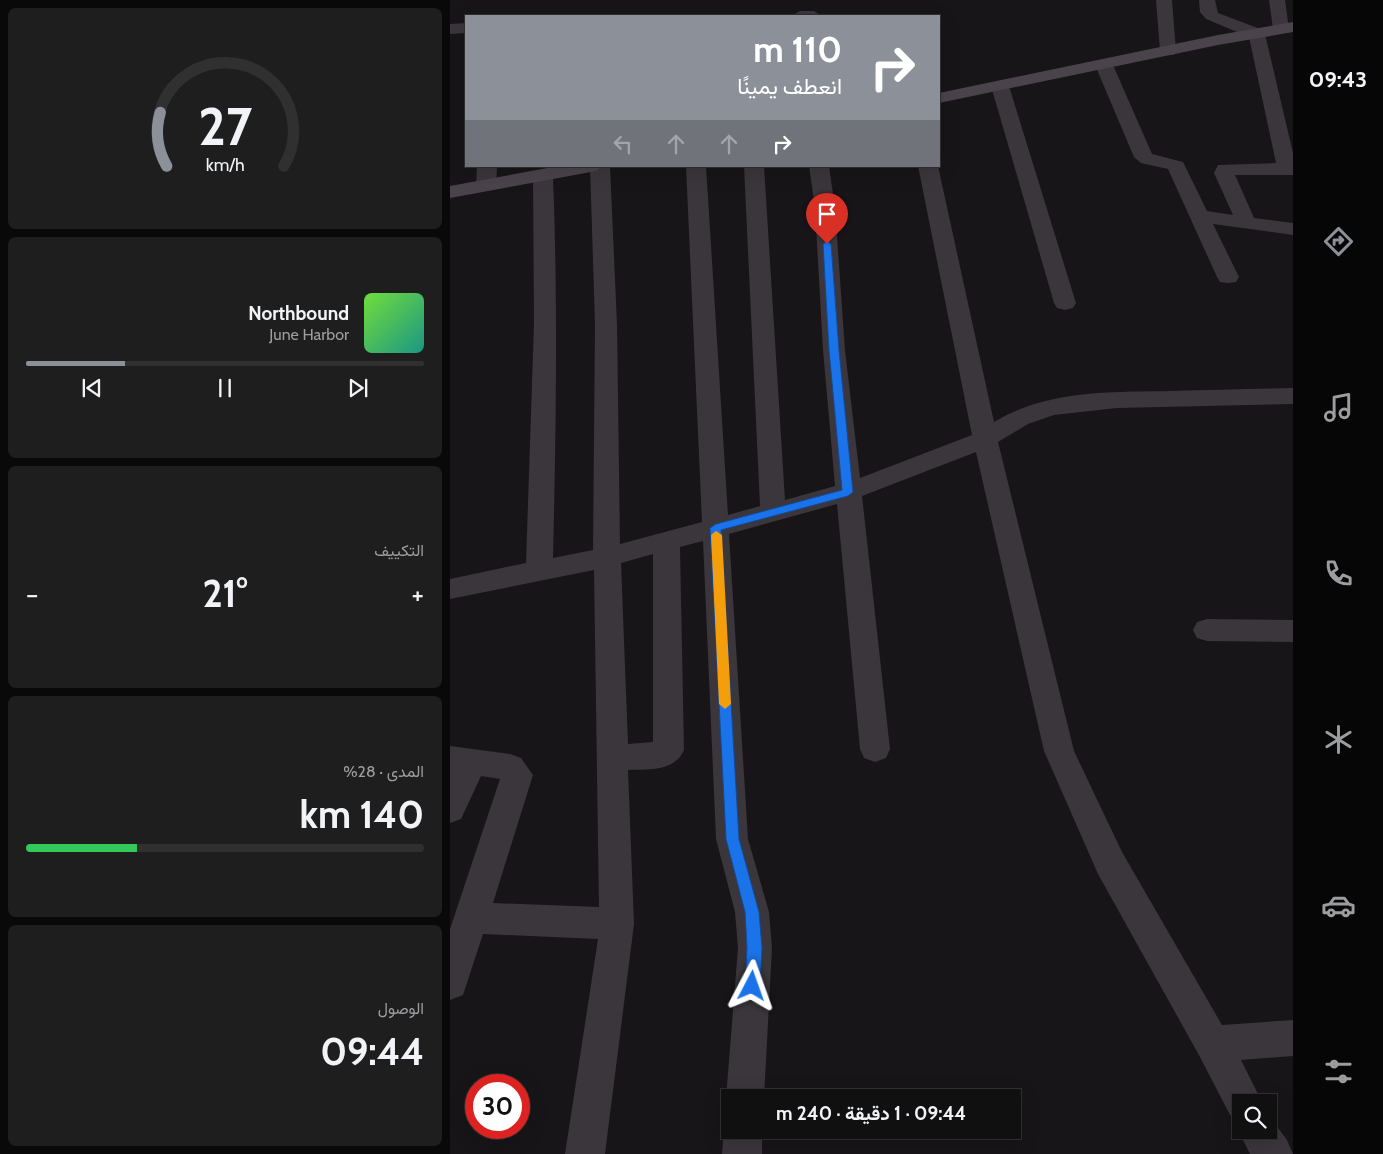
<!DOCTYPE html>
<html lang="ar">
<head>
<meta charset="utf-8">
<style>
  body { margin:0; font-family:Cabin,Vazirmatn,sans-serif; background:#1e1e1f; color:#f1f3f6; direction:rtl; height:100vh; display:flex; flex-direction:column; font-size:19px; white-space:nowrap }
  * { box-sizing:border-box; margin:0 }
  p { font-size:16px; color:#9c9d9f }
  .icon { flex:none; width:28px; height:28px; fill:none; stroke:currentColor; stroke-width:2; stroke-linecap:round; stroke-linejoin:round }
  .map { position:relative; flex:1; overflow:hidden; direction:ltr }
  .side { display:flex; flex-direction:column; gap:8px; padding:8px; background:#090909; width:450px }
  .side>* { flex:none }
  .top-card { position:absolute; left:15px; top:15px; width:475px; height:152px; border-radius:0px; box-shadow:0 5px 20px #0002,0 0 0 1px #303031; direction:rtl; background:#8c9099; color:#fff; overflow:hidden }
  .buttons { position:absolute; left:782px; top:1094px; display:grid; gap:10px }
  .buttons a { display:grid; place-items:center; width:45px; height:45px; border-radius:0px; background:#111011; box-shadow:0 5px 20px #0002,0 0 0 1px #303031; font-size:25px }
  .speed { position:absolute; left:15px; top:1074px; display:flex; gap:10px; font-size:25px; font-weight:700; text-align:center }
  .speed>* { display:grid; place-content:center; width:65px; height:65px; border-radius:50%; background:#111011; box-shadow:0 5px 20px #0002,0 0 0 1px #303031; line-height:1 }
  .speed .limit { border:8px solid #d22; background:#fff; color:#111 }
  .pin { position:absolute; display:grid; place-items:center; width:42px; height:42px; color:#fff; margin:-51px -21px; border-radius:50% 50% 50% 0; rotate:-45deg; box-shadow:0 0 5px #0007 }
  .pin .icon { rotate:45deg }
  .me { position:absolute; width:55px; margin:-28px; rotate:4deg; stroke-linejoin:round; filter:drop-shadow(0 0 4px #0008) }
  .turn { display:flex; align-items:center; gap:18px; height:105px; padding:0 15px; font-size:22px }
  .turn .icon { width:65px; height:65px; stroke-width:2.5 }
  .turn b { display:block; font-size:35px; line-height:42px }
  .lanes { display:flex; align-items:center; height:48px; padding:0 15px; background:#0003; justify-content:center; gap:25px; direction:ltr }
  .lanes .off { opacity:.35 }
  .big { font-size:38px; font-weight:700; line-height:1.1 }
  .side .tile { flex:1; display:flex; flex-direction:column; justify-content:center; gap:8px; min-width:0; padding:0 18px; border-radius:8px; background:#1e1e1f }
  .side .dial { align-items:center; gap:0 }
  .dial svg { height:130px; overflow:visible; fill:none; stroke:#303031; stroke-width:7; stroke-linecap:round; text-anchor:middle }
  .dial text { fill:#f1f3f6; stroke:none }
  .song { display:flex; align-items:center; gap:15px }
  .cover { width:60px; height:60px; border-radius:8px; background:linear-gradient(135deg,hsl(100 70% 55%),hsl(170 70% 35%)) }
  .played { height:5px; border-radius:2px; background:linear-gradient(90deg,#8c9099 25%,#303031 25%) }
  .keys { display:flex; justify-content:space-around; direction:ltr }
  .heat { display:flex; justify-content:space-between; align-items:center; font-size:28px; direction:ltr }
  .charge { height:8px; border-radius:4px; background:linear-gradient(90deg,#34c759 28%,#303031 0) }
  .trip { position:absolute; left:271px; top:1089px; width:300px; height:50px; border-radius:0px; background:#111011; box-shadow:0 5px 20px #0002,0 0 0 1px #303031; font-weight:700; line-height:50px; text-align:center; direction:rtl }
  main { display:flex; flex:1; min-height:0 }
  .tabs { display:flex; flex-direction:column; width:90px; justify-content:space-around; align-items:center; background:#070607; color:#9c9d9f }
  .tabs .icon { width:35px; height:35px }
  .tabs .active { color:#8c9099 }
  .tabs b { font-size:22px; color:#f1f3f6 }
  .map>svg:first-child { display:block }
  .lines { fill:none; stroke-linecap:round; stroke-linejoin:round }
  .street { fill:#3b353c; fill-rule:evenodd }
  .secondary { fill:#4a434c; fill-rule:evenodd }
  .route { fill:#1a73e8; stroke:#114b97 }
  .slow { fill:#f59e0b }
</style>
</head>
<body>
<main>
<nav class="tabs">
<b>09:43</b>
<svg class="icon active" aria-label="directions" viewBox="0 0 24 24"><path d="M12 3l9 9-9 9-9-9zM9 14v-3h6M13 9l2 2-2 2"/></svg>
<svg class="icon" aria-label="music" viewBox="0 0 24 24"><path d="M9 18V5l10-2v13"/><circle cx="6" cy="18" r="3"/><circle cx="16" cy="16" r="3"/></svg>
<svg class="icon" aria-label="phone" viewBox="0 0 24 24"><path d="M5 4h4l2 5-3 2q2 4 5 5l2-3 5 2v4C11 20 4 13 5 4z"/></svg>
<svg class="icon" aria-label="climate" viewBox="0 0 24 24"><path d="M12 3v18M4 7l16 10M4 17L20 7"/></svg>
<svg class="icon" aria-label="car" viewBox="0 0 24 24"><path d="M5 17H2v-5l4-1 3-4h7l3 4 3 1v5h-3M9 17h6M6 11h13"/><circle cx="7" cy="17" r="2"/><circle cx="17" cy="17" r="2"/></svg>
<svg class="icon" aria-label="filters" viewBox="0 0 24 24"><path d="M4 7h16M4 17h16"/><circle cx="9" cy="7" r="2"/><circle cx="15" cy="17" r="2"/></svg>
</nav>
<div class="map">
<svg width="843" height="1154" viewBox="0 0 843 1154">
  <rect width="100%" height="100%" fill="#171517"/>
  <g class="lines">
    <path class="street" d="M706 0H722L726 51 724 55H712L710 51Z
      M749 0H765L768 13 813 30 815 34 843 153V175H785L804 218 843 223V235L763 224 789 277 786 282 778 283 770 282 767 277 718 169 691 163 684 157 645 65 648 61H660L663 65 702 154 733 162 757 211 783 215 764 173 768 165 826 163 799 37 756 19 750 12Z
      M819 0H835L839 29 837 33H825L823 29Z
      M350 11H364L372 16H342Z
      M16 23V33L0 34V24Z
      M550 81 556 82 559 86 626 303 623 308 615 310 607 308 604 303 541 86 544 82Z
      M27 166H47L46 186 43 190H29L26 186Z
      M140 166H160L167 324 170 544 252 522 236 166H256L278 515 310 506 294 166H314L335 500 385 486 373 350 365 208 359 166H379L385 208 395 350 410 478 522 435 468 166H488L544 422C596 390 662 392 721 391 762 390 802 389 843 388V404L667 408 604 415 578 424 548 442 624 751 672 852 772 1025 843 1020V1056L791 1060 812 1102H791V1120L780 1115 750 1057 648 874 594 751 526 452 412 496 440 749 436 758 425 762 414 758 410 749 387 504 279 534 298 839 319 912 322 948 314 1098H280V1108L276 1098 288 948 285 912 266 839 253 541 230 547 234 750C224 772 200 769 178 770L184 924 155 1154H115L148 939 33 934 13 995 0 1000V929L50 779 31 776 11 819 0 823V746L60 754 71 758 83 775 43 903 149 907 144 570 0 599V579L76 563 84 324 83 176 86 172H100L103 176C108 303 106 431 103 558L143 550 145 324ZM203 554V742L178 744 171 563Z
      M757 619 843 620V642L757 641 747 638 743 630 747 622Z
      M279 1116 280 1130H312V1154H272L274 1130Z
      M819 1116 837 1140 843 1154H800L788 1130 791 1121V1130H819Z"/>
    <path class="secondary" d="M843 22V32L768 45 489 103V93L768 35Z
      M108 166H150L148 170 141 172 0 198V186Z"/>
  </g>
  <path class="route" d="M377 241 381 244 389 350 403 492 398 496 271 530 289 839 309 912 312 948 310 986 307 991 302 993 297 991 295 986 297 948 295 912 276 839 260 528 266 524 392 490 379 350 373 244Z"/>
  <path class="slow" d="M266 531 272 535 281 704 275 709 269 704 261 535Z"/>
</svg>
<div class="buttons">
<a><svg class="icon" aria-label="search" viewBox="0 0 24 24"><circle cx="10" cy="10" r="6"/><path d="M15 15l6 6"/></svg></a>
</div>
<div class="speed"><div class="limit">30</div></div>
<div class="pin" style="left:377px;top:244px;background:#d93025"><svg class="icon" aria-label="arrive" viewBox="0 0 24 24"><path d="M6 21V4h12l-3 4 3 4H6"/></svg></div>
<svg class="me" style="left:302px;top:986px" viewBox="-20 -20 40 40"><path d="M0-17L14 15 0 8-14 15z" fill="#1a73e8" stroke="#fff" stroke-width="4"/></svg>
<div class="trip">09:44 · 1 دقيقة · 240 m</div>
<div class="top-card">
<div class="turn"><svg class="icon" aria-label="right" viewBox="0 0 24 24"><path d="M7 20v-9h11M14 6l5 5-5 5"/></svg><div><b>110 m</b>انعطف يمينًا</div></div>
<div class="lanes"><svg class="icon off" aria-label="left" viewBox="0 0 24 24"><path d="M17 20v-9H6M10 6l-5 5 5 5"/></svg><svg class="icon off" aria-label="ahead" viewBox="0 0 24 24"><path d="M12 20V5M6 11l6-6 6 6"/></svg><svg class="icon off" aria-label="ahead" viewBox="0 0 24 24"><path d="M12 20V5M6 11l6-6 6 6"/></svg><svg class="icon" aria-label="right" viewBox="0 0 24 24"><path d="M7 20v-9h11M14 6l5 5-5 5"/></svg></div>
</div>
</div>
<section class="side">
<div class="tile dial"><svg viewBox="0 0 100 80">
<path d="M14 69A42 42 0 1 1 86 69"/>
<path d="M14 69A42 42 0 0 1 10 36" stroke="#8c9099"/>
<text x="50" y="56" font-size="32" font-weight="700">27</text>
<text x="50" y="72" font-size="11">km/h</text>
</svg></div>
<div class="tile">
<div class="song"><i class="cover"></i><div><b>Northbound</b><p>June Harbor</p></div></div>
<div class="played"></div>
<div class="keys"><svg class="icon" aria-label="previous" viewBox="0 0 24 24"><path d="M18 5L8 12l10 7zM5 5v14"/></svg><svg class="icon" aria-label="pause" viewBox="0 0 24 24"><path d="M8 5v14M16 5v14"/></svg><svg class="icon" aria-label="next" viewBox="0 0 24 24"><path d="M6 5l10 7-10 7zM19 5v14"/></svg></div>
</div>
<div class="tile"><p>التكييف</p>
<div class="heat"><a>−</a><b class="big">21°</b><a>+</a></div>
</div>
<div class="tile"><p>المدى · 28%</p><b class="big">140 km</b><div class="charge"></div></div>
<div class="tile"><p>الوصول</p><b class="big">09:44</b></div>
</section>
</main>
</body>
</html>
